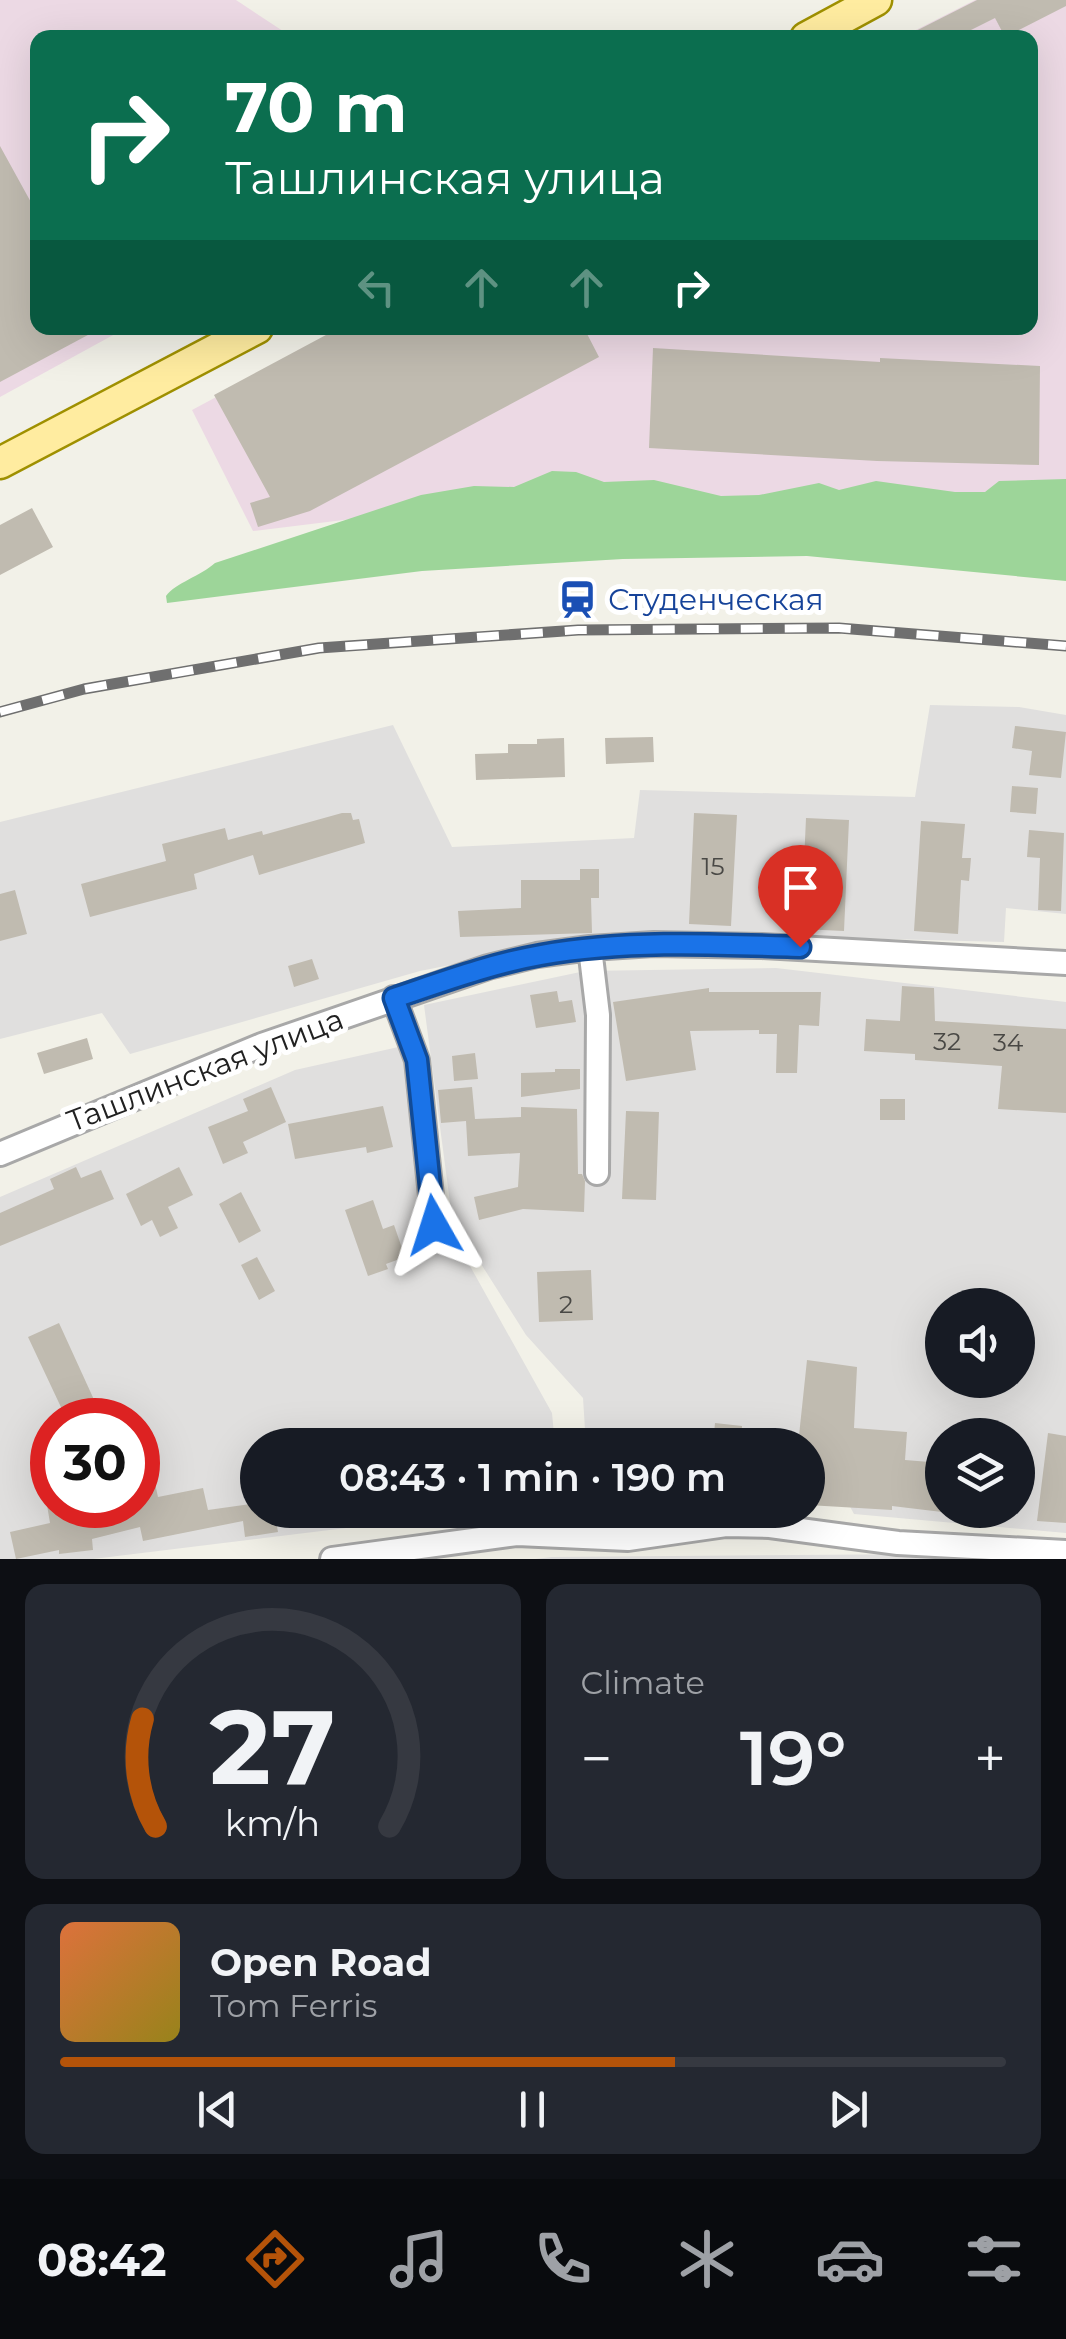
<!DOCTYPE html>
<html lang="en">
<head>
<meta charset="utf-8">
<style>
  body { margin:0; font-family:Montserrat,sans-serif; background:#242831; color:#f1f3f6; height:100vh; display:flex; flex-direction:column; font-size:38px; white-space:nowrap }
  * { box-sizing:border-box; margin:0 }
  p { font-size:32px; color:#9ea1a6 }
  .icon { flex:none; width:55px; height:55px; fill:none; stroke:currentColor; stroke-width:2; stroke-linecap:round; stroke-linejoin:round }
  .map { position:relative; height:1559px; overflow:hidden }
  .drawer { display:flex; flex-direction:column; gap:25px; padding:25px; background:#0d0f14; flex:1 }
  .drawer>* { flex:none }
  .banner { position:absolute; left:30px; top:30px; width:1008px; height:305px; border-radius:20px; box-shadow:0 10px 40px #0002; background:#0b6e4f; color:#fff; overflow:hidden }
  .controls { position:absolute; left:925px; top:1288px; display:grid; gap:20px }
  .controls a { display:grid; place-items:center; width:110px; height:110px; border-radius:50%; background:#171b24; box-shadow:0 10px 40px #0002; font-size:50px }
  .speed { position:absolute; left:30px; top:1398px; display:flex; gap:20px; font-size:50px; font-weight:700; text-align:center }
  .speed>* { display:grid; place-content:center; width:130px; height:130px; border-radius:50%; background:#171b24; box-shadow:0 10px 40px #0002; line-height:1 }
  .speed .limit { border:15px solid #d22; background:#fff; color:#111 }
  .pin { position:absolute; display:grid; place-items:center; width:85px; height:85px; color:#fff; margin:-102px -42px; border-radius:50% 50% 50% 0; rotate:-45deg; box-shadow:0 0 10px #0007 }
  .pin .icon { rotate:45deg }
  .me { position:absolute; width:110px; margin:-55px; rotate:354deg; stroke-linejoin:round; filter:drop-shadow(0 0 8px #0008) }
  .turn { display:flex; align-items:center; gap:35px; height:210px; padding:0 30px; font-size:45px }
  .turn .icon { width:130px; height:130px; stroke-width:2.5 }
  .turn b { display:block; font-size:70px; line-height:85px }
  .lanes { display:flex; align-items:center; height:95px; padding:0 30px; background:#0003; justify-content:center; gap:50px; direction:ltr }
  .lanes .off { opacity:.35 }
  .big { font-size:75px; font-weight:600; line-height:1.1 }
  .drawer .widget { flex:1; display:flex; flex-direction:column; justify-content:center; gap:15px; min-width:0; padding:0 35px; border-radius:20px; background:#242831 }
  .drawer .dial { align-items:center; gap:0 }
  .dial svg { height:260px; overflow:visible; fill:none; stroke:#363941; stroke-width:7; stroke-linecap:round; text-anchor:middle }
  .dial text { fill:#f1f3f6; stroke:none }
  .song { display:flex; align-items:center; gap:30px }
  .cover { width:120px; height:120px; border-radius:15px; background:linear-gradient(135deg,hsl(20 70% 55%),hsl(50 70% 35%)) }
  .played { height:10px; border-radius:5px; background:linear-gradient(90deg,#b45309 65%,#363941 65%) }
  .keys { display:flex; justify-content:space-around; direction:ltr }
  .heat { display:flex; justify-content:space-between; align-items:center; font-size:55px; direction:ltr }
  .drawer .tiles { flex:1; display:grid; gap:25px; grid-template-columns:1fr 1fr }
  .widget:last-child { grid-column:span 2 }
  .trip { position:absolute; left:240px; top:1428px; width:585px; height:100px; border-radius:50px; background:#171b24; box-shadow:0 10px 40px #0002; font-weight:600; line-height:100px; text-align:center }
  .tabs { display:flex; height:160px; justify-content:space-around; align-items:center; background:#090b0e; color:#9ea1a6 }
  .tabs .icon { width:70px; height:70px }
  .tabs .active { color:#b45309 }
  .tabs b { font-size:45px; color:#f1f3f6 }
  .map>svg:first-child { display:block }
  .residential { fill:#e0dfde; fill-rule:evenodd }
  .industrial { fill:#ecd9e4 }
  .forest { fill:#9dd599 }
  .building { fill:#c0bbb0 }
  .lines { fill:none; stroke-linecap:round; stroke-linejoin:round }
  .minor-casing { stroke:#a8a8a8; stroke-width:28 }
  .major-casing { stroke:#9f9000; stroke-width:35 }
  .minor { stroke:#fff; stroke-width:22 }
  .major { stroke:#ffeca0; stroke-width:30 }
  .rail-casing { stroke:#6f6f6f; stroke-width:11 }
  .rail { stroke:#fff; stroke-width:8; stroke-dasharray:22; stroke-linecap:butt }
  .route-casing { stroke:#114b97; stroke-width:25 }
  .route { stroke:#1a73e8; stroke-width:18 }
  .labels { text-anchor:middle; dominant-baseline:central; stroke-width:10; stroke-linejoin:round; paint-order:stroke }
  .number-label { font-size:25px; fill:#494845 }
  .transit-label { font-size:30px; fill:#164399; stroke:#fff; text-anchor:start }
  .street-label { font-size:30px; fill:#212121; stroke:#fff }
</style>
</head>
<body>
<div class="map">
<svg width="1066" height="1559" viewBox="0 0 1066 1559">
  <rect width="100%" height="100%" fill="#f2f1e8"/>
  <path class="residential" d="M930 705 1019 707 1066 715V914L1006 908 1004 942 619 932 420 971 130 1054 102 1013 0 1039V822L393 725 452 847 634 838 640 790 915 797Z
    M776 968 1066 1002V1533L854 1514 847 1501 808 1502V1445H586L583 1398 526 1335 452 1218 424 1005 585 971ZM942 1305H1018V1380H942ZM942 1435H1018V1510H942Z
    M412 1044 440 1235 470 1266 552 1413 555 1445H258V1510H493L93 1559H0V1197L295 1070ZM52 1420H138V1505H52Z
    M929 1554 987 1559H535L552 1557Z"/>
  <path class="industrial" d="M0 0H236L292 37 38 38 37 272 0 292Z
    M975 0H1066V500L466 505 253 531 192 410 345 328H1030V38L902 37Z
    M0 301 38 328H126L0 397Z"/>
  <path class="forest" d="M552 471 576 472 604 482 654 480 721 496 759 495 819 483 839 490 876 481 955 492H985L999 481 1066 479V581L807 556 623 559 422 571 167 603 166 596C175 583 201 576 215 563L421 495 474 486 514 487Z"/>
  <path class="building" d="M977 0H1066V6L1005 37 995 18 955 38H902Z
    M0 146 38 215V328H101L0 382Z
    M339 328H584L599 357 310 511 258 527 250 503 270 497 214 395Z
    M653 348 880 362V358L1040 366 1039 465 877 461 649 448Z
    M32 508 53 547 0 575V525Z
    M1015 726 1066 732 1061 778 1029 775 1032 751 1012 748Z
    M653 737 654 762 606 764 605 738Z
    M564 738 565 777 476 780 475 754 508 753V744H537V739Z
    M1012 786 1038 788 1036 814 1010 812Z
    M342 813H351L353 820 359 819 365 843 259 875 253 855 194 874 197 889 90 917 81 884 166 861 162 844 225 828 228 840 262 831 263 835Z
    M694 813 737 815 731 926 689 924Z
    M806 818 849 820 844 931 801 929Z
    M921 821 965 824 962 858H971L969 881 961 880 958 934 914 931Z
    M1029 830 1064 833 1061 911 1038 910 1040 858 1027 857Z
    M580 869H599V898H591L592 933 460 937 458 911 521 908V880H580Z
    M15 890 27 934 0 941V894Z
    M312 959 319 979 294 987 288 966Z
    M902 986 934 988 935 1021 1066 1029V1113L998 1109 1002 1066 915 1060V1054L864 1051 866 1019 900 1021Z
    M709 988V992H821L819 1026 799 1025 797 1073H776L777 1034H759V1030L690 1031 696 1070 626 1081 613 1002Z
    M557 991 559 1002 572 1000 576 1022 536 1028 530 995Z
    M87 1038 93 1059 44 1074 37 1053Z
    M475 1053 478 1079 454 1081 452 1056Z
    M555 1069H580V1089L521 1097V1073L555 1072Z
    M271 1087 286 1122 243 1142 248 1153 223 1164 208 1127 248 1111 243 1099Z
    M472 1087 475 1119 521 1117V1107L577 1109 578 1174H582L585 1181 584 1212 523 1209 479 1220 474 1197 518 1187 520 1153 468 1156 466 1121 441 1123 438 1090Z
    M880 1099H905V1120H880Z
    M383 1106 393 1147 367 1153 366 1147 295 1159 288 1124Z
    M626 1111 659 1112 656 1200 622 1199Z
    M76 1167 81 1178 101 1170 114 1199 0 1246V1213L54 1189 50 1179Z
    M179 1167 193 1195 168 1207 178 1228 160 1237 152 1220 141 1226 126 1194Z
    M241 1192 261 1231 239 1243 219 1204Z
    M373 1200 383 1229 394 1225 405 1257 386 1264 388 1269 368 1276 345 1210Z
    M257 1257 275 1291 259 1300 241 1265Z
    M591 1270 593 1320 539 1322 537 1272Z
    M59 1323 101 1415 90 1420H67L28 1337Z
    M807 1360 857 1367 854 1428 907 1432 905 1460 942 1463V1512L892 1506V1510L808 1505V1445H798Z
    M715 1423 742 1426 741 1445H713Z
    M1048 1433 1066 1436V1523L1037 1521Z
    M154 1479 158 1497 203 1488 208 1510 258 1503V1510H274L278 1532 245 1537 243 1521 143 1541 140 1527 92 1539 93 1550 59 1554V1550L16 1559 10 1532 50 1523 47 1505H70L71 1513 105 1505H138V1482Z"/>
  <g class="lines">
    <defs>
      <path id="minor" d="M590 948 598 1015 597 1173
        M394 998 417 1060 434 1225
        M0 1154 262 1045 488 967 537 955 590 948 654 944 762 946 1066 963
        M332 1559 517 1534 628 1539 726 1525 770 1526 898 1543 1066 1552"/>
      <path id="major" d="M806 38 876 0
        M0 463 257 328"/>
    </defs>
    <use href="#minor" class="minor-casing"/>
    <use href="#major" class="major-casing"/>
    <use href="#minor" class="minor"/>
    <use href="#major" class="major"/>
    <defs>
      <path id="rail" d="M0 712 84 689 319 648 578 630 839 628 1066 646"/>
    </defs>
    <use href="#rail" class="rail-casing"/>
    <use href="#rail" class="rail"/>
  </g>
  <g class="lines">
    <defs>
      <path id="route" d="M434 1225 417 1060 394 998C442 982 490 964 541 955 626 940 714 944 800 947"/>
    </defs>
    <use href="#route" class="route-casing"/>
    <use href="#route" class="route"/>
  </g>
  <defs>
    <symbol id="station-bare" viewBox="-9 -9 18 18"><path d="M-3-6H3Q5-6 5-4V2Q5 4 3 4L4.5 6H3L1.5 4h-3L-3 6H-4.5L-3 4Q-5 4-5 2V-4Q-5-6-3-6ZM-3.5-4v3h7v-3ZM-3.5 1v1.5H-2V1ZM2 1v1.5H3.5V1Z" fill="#1a4fb4" stroke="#fff" stroke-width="2.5" paint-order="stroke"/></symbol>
  </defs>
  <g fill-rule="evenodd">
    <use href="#station-bare" x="550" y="572" width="55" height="55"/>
  </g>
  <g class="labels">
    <g class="number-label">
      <text x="713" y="866">15</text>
      <text x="947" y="1041">32</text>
      <text x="1008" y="1042">34</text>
      <text x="566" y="1304">2</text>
    </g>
    <g class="transit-label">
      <text x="608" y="599">Студенческая</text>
    </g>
    <g class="street-label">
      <text transform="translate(205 1070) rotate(-21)">Ташлинская улица</text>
    </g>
  </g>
</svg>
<div class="controls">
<a><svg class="icon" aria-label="sound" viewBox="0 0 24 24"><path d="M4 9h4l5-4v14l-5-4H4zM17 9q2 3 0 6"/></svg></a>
<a><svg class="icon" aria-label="layers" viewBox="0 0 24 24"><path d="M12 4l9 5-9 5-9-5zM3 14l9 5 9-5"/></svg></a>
</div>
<div class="speed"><div class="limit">30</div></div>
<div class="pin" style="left:800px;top:947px;background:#d93025"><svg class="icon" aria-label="arrive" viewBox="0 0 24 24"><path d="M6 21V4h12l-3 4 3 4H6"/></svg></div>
<svg class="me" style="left:434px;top:1225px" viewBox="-20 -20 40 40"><path d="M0-17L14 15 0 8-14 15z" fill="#1a73e8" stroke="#fff" stroke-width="4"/></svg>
<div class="trip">08:43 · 1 min · 190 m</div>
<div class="banner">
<div class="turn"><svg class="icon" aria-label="right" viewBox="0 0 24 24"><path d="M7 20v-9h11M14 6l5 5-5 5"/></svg><div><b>70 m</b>Ташлинская улица</div></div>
<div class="lanes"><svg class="icon off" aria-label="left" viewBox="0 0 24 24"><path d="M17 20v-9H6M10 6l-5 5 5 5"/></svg><svg class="icon off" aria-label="ahead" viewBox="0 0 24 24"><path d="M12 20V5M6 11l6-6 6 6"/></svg><svg class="icon off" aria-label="ahead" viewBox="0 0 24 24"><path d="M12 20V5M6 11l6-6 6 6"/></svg><svg class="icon" aria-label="right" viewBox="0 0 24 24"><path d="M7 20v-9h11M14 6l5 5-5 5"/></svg></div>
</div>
</div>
<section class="drawer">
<div class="tiles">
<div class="widget dial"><svg viewBox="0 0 100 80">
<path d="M14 69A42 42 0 1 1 86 69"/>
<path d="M14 69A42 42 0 0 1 10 36" stroke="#b45309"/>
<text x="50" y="56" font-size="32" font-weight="700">27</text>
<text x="50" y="72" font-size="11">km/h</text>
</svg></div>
<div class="widget"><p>Climate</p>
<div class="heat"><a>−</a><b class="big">19°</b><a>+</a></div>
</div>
<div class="widget">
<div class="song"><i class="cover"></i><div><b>Open Road</b><p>Tom Ferris</p></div></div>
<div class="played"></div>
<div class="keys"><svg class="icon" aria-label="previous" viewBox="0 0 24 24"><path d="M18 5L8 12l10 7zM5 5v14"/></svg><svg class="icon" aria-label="pause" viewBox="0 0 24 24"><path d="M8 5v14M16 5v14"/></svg><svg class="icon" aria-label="next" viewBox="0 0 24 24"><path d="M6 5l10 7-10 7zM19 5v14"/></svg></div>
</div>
</div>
</section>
<nav class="tabs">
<b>08:42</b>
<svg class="icon active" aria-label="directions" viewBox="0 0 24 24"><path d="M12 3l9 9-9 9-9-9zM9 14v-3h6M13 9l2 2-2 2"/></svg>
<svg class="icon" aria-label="music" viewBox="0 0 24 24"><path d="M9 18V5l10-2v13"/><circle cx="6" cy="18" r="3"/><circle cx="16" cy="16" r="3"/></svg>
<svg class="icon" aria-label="phone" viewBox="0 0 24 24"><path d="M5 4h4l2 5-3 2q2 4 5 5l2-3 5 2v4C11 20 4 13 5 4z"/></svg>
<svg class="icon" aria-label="climate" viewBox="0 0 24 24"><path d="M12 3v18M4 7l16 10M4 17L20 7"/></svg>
<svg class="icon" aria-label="car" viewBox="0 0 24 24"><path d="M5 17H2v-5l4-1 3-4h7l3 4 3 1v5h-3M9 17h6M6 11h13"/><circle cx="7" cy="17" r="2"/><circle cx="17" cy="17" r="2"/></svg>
<svg class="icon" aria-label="filters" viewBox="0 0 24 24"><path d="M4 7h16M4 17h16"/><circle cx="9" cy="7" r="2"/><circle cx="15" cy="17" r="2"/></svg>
</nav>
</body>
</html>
